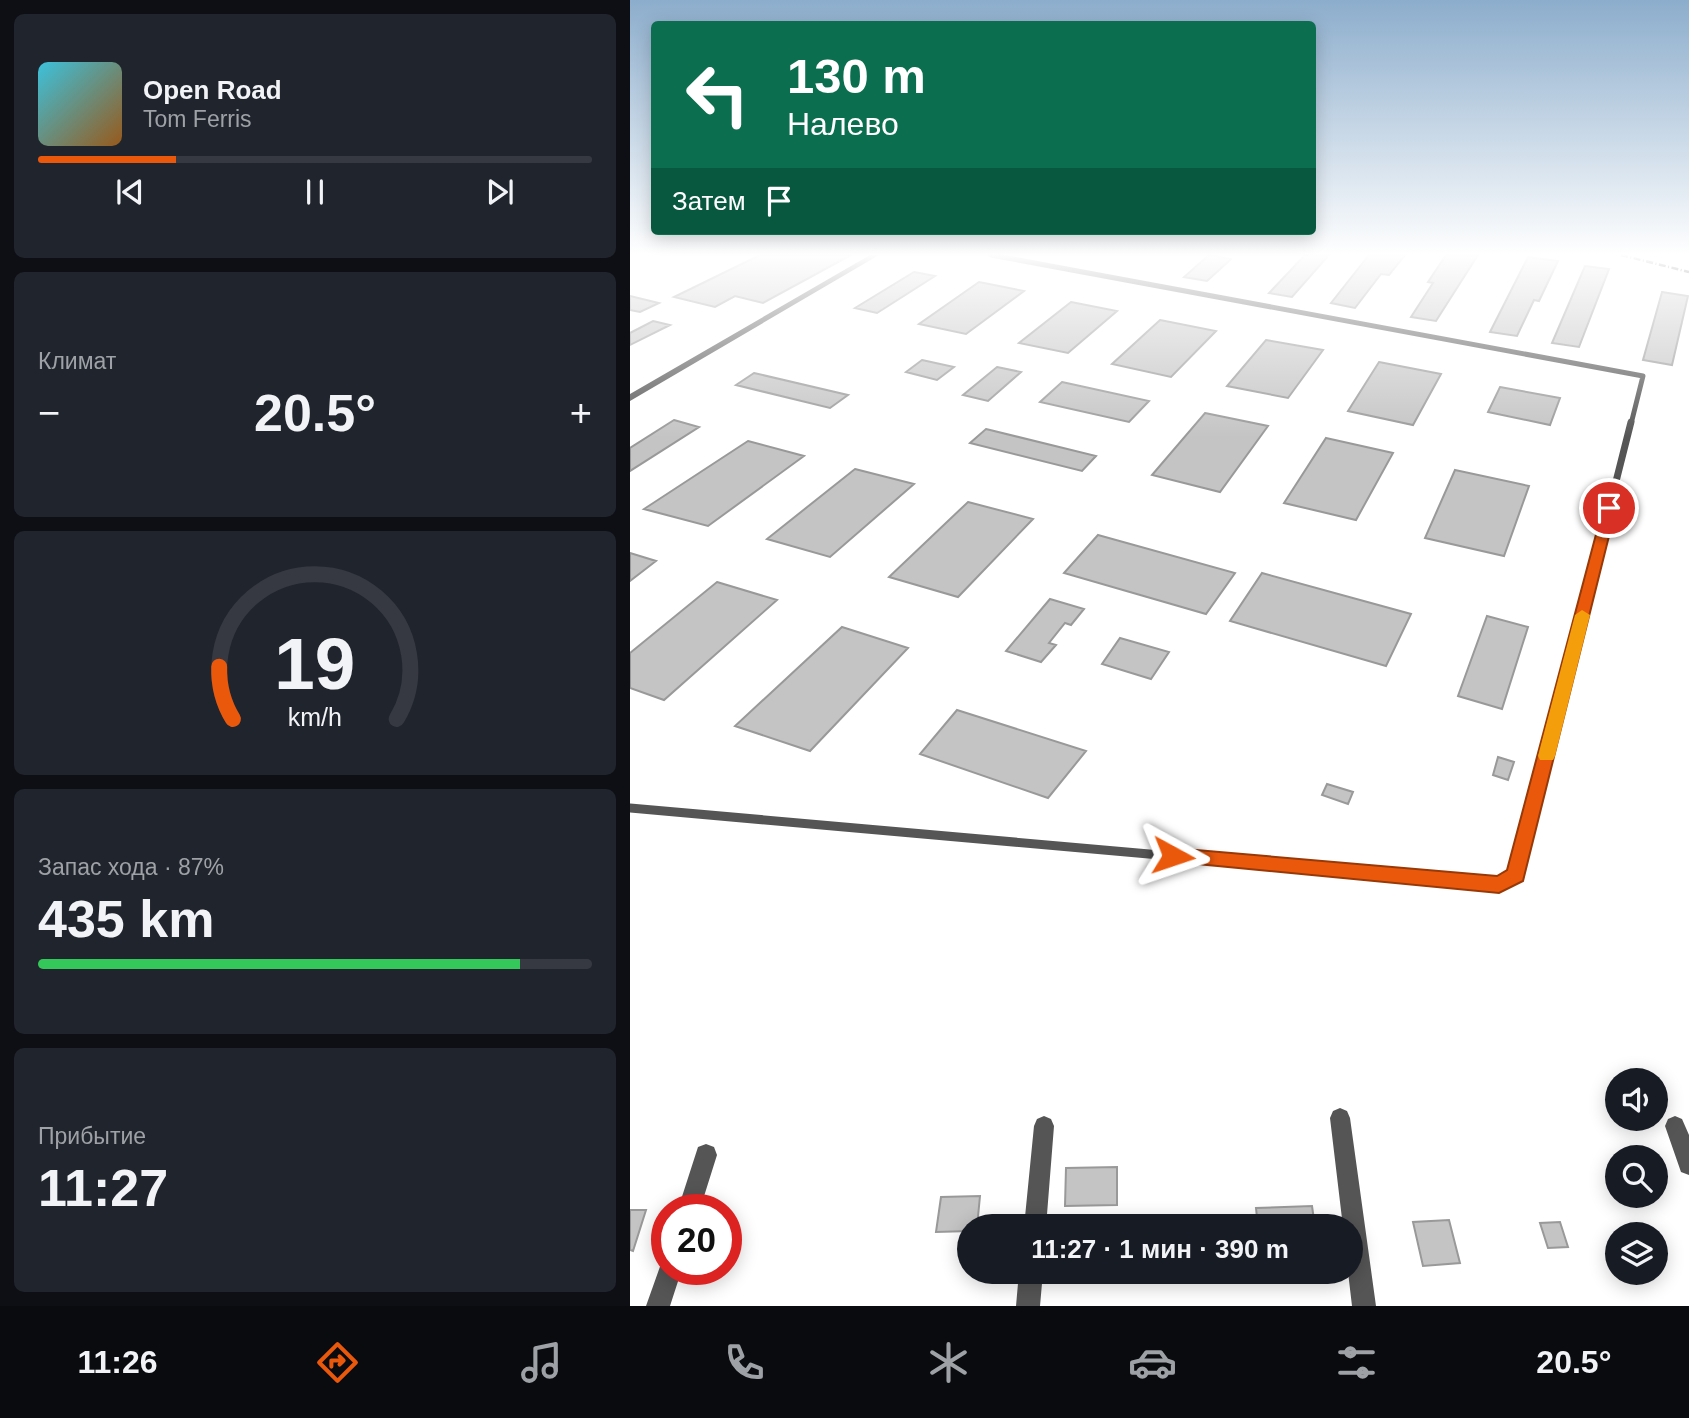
<!DOCTYPE html>
<html lang="ru">
<head>
<meta charset="utf-8">
<style>
  body { margin:0; font-family:Helvetica,sans-serif; background:#20242c; color:#f1f3f6; height:100vh; display:flex; flex-direction:column; font-size:26px; white-space:nowrap }
  * { box-sizing:border-box; margin:0 }
  p { font-size:23px; color:#9ea1a6 }
  .icon { flex:none; width:38px; height:38px; fill:none; stroke:currentColor; stroke-width:2; stroke-linecap:round; stroke-linejoin:round }
  .map { position:relative; flex:1; overflow:hidden }
  .side { display:flex; flex-direction:column; gap:14px; padding:14px; background:#0d0f14; width:630px }
  .side>* { flex:none }
  .hud { position:absolute; left:21px; top:21px; width:665px; height:214px; border-radius:7px; box-shadow:0 4px 18px #0003; background:#0b6e4f; color:#fff; overflow:hidden }
  .buttons { position:absolute; left:975px; top:1068px; display:grid; gap:14px }
  .buttons a { display:grid; place-items:center; width:63px; height:63px; border-radius:50%; background:#171b24; box-shadow:0 4px 18px #0003; font-size:35px }
  .speed { position:absolute; left:21px; top:1194px; display:flex; gap:14px; font-size:35px; font-weight:700; text-align:center }
  .speed>* { display:grid; place-content:center; width:91px; height:91px; border-radius:50%; background:#171b24; box-shadow:0 4px 18px #0003; line-height:1 }
  .speed .limit { border:10px solid #d22; background:#fff; color:#111 }
  .pin { position:absolute; display:grid; place-items:center; width:60px; height:60px; color:#fff; margin:-30px; border:4px solid #fff; border-radius:50%; box-shadow:0 2px 7px #0007 }
  .me { position:absolute; width:77px; margin:-38px; rotate:95deg; stroke-linejoin:round; filter:drop-shadow(0 0 5px #0008) }
  .turn { display:flex; align-items:center; gap:24px; height:147px; padding:0 21px; font-size:32px }
  .turn .icon { width:91px; height:91px; stroke-width:2.5 }
  .turn b { display:block; font-size:49px; line-height:60px }
  .then { display:flex; align-items:center; height:66px; padding:0 21px; background:#0003; gap:14px; font-size:26px }
  .big { font-size:52px; font-weight:700; line-height:1.1 }
  .side .widget { flex:1; display:flex; flex-direction:column; justify-content:center; gap:10px; min-width:0; padding:0 24px; border-radius:10px; background:#20242c }
  .side .dial { align-items:center; gap:0 }
  .dial svg { height:182px; overflow:visible; fill:none; stroke:#363941; stroke-width:7; stroke-linecap:round; text-anchor:middle }
  .dial text { fill:#f1f3f6; stroke:none }
  .song { display:flex; align-items:center; gap:21px }
  .cover { width:84px; height:84px; border-radius:10px; background:linear-gradient(135deg,hsl(190 70% 55%),hsl(30 70% 35%)) }
  .played { height:7px; border-radius:4px; background:linear-gradient(90deg,#ea580c 25%,#363941 25%) }
  .keys { display:flex; justify-content:space-around; direction:ltr }
  .heat { display:flex; justify-content:space-between; align-items:center; font-size:38px; direction:ltr }
  .charge { height:10px; border-radius:5px; background:linear-gradient(90deg,#34c759 87%,#363941 0) }
  .trip { position:absolute; left:327px; top:1214px; width:406px; height:70px; border-radius:35px; background:#171b24; box-shadow:0 4px 18px #0003; font-weight:700; line-height:70px; text-align:center }
  .tabs { display:flex; height:112px; justify-content:space-around; align-items:center; background:#090b0e; color:#9ea1a6 }
  .tabs .icon { width:49px; height:49px }
  .tabs .selected { color:#ea580c }
  .tabs b { font-size:32px; color:#f1f3f6 }
  main { display:flex; flex:1; min-height:0 }
  .map>svg:first-child { display:block }
  .building { fill:#c4c4c4; stroke:#999; stroke-width:2 }
  .lines { fill:none; stroke-linecap:round; stroke-linejoin:round }
  .lane-far2 { stroke:#555; stroke-width:5 }
  .lane-far1 { stroke:#555; stroke-width:7 }
  .lane { stroke:#555; stroke-width:9 }
  .street { fill:#555; fill-rule:evenodd }
  .rail { stroke:#000; stroke-width:2.5; stroke-dasharray:7 2.5 1 2.5; stroke-linecap:butt }
  .route { fill:#ea580c; stroke:#983908; stroke-width:2 }
  .slow { fill:#f59e0b }
</style>
</head>
<body>
<main>
<section class="side">
<div class="widget">
<div class="song"><i class="cover"></i><div><b>Open Road</b><p>Tom Ferris</p></div></div>
<div class="played"></div>
<div class="keys"><svg class="icon" aria-label="previous" viewBox="0 0 24 24"><path d="M18 5L8 12l10 7zM5 5v14"/></svg><svg class="icon" aria-label="pause" viewBox="0 0 24 24"><path d="M8 5v14M16 5v14"/></svg><svg class="icon" aria-label="next" viewBox="0 0 24 24"><path d="M6 5l10 7-10 7zM19 5v14"/></svg></div>
</div>
<div class="widget"><p>Климат</p>
<div class="heat"><a>−</a><b class="big">20.5°</b><a>+</a></div>
</div>
<div class="widget dial"><svg viewBox="0 0 100 80">
<path d="M14 69A42 42 0 1 1 86 69"/>
<path d="M14 69A42 42 0 0 1 8 46" stroke="#ea580c"/>
<text x="50" y="56" font-size="32" font-weight="700">19</text>
<text x="50" y="72" font-size="11">km/h</text>
</svg></div>
<div class="widget"><p>Запас хода · 87%</p><b class="big">435 km</b><div class="charge"></div></div>
<div class="widget"><p>Прибытие</p><b class="big">11:27</b></div>
</section>
<div class="map">
<svg width="1059" height="1306" viewBox="0 0 1059 1306">
  <rect width="100%" height="100%" fill="#fff"/>
  <path class="building" d="M130 255H221L133 303 105 296 85 307 44 297Z
    M579 255 601 259 577 281 554 277Z
    M675 255H699L662 297 639 293Z
    M739 255H775L759 275 751 274 725 308 701 303Z
    M816 255H848L806 321 781 317 803 283 798 282Z
    M898 257 928 261 909 301 904 300 887 336 860 332Z
    M955 266 979 269 949 347 922 343Z
    M284 272 305 276 247 313 225 308Z
    M349 282 394 291 336 334 289 324Z
    M1032 292 1058 296 1042 365 1013 360Z
    M0 296 29 303 10 312 0 310Z
    M441 302 487 311 438 353 389 343Z
    M530 320 586 331 541 377 482 364Z
    M23 321 40 325 0 345V333Z
    M636 340 693 350 658 398 597 386Z
    M292 360 324 367 307 380 276 372Z
    M749 362 811 374 783 425 718 411Z
    M367 367 391 372 358 401 333 395Z
    M124 373 218 395 200 408 106 385Z
    M432 382 519 401 499 422 410 402Z
    M870 387 930 398 920 425 858 412Z
    M575 413 638 426 590 492 522 475Z
    M44 420 69 427 0 471V448Z
    M356 429 466 456 452 471 340 443Z
    M696 438 763 453 726 520 654 503Z
    M118 441 174 456 78 526 14 509Z
    M225 469 284 484 200 557 137 539Z
    M825 470 899 486 874 556 795 538Z
    M338 502 403 519 328 597 259 577Z
    M468 535 605 573 576 614 434 573Z
    M0 553 26 561 0 581Z
    M632 573 781 614 756 666 600 621Z
    M87 582 147 600 34 700 0 688V653Z
    M420 599 454 609 441 625 435 623 419 643 426 645 411 662 376 651Z
    M857 616 898 627 872 709 828 696Z
    M212 627 278 648 180 751 105 726Z
    M490 638 539 652 521 679 472 664Z
    M327 710 456 751 418 798 290 754Z
    M868 757 884 762 878 780 863 775Z
    M697 784 723 792 718 804 692 795Z
    M487 1167V1205L435 1206 436 1168Z
    M350 1196 347 1227H340V1231L306 1232 311 1197Z
    M682 1206 685 1227H628L626 1208Z
    M0 1210H16L3 1251 0 1250Z
    M819 1220 830 1263 793 1266 783 1222Z
    M930 1222 938 1247 918 1248 910 1223Z"/>
  <g class="lines">
    <path class="lane-far2" d="M361 255 1013 376 1001 424"/>
    <path class="lane-far1" d="M945 644 1001 422"/>
    <path class="lane" d="M0 808 869 885 886 875 945 642"/>
    <path class="street" d="M240 255H249L0 401V394Z
      M710 1108 717 1111 720 1118 746 1306H722L718 1272H721V1227H713L700 1118 703 1111Z
      M414 1116 421 1119 424 1126 416 1227H394L404 1126 407 1119Z
      M1045 1116 1052 1119 1059 1135V1175L1051 1172 1035 1126 1038 1119Z
      M76 1144 84 1147 87 1155 70 1209H48L68 1147Z
      M37 1259V1269H52L40 1306H16L32 1261Z
      M389 1272H413L410 1306H386Z"/>
    <path class="rail" d="M991 255 1059 272"/>
  </g>
  <linearGradient id="sky" x2="0" y2="1"><stop stop-color="#8cadcc"/><stop offset="0.58" stop-color="#fff"/><stop offset="1" stop-color="#fff" stop-opacity="0"/></linearGradient>
  <rect width="1059" height="438" fill="url(#sky)"/>
  <path class="route" d="M979 504 986 508 893 881 869 893 536 861 533 856 536 850 543 848 867 876 877 870 973 508Z"/>
  <path class="slow" d="M952 610 960 615 925 756 923 760H910L908 756 945 615Z"/>
</svg>
<div class="buttons">
<a><svg class="icon" aria-label="sound" viewBox="0 0 24 24"><path d="M4 9h4l5-4v14l-5-4H4zM17 9q2 3 0 6"/></svg></a>
<a><svg class="icon" aria-label="search" viewBox="0 0 24 24"><circle cx="10" cy="10" r="6"/><path d="M15 15l6 6"/></svg></a>
<a><svg class="icon" aria-label="layers" viewBox="0 0 24 24"><path d="M12 4l9 5-9 5-9-5zM3 14l9 5 9-5"/></svg></a>
</div>
<div class="speed"><div class="limit">20</div></div>
<div class="pin" style="left:979px;top:508px;background:#d93025"><svg class="icon" aria-label="arrive" viewBox="0 0 24 24"><path d="M6 21V4h12l-3 4 3 4H6"/></svg></div>
<svg class="me" style="left:543px;top:856px" viewBox="-20 -20 40 40"><path d="M0-17L14 15 0 8-14 15z" fill="#ea580c" stroke="#fff" stroke-width="4"/></svg>
<div class="trip">11:27 · 1 мин · 390 m</div>
<div class="hud">
<div class="turn"><svg class="icon" aria-label="left" viewBox="0 0 24 24"><path d="M17 20v-9H6M10 6l-5 5 5 5"/></svg><div><b>130 m</b>Налево</div></div>
<div class="then">Затем<svg class="icon" aria-label="arrive" viewBox="0 0 24 24"><path d="M6 21V4h12l-3 4 3 4H6"/></svg></div>
</div>
</div>
</main>
<nav class="tabs">
<b>11:26</b>
<svg class="icon selected" aria-label="directions" viewBox="0 0 24 24"><path d="M12 3l9 9-9 9-9-9zM9 14v-3h6M13 9l2 2-2 2"/></svg>
<svg class="icon" aria-label="music" viewBox="0 0 24 24"><path d="M9 18V5l10-2v13"/><circle cx="6" cy="18" r="3"/><circle cx="16" cy="16" r="3"/></svg>
<svg class="icon" aria-label="phone" viewBox="0 0 24 24"><path d="M5 4h4l2 5-3 2q2 4 5 5l2-3 5 2v4C11 20 4 13 5 4z"/></svg>
<svg class="icon" aria-label="climate" viewBox="0 0 24 24"><path d="M12 3v18M4 7l16 10M4 17L20 7"/></svg>
<svg class="icon" aria-label="car" viewBox="0 0 24 24"><path d="M5 17H2v-5l4-1 3-4h7l3 4 3 1v5h-3M9 17h6M6 11h13"/><circle cx="7" cy="17" r="2"/><circle cx="17" cy="17" r="2"/></svg>
<svg class="icon" aria-label="filters" viewBox="0 0 24 24"><path d="M4 7h16M4 17h16"/><circle cx="9" cy="7" r="2"/><circle cx="15" cy="17" r="2"/></svg>
<b>20.5°</b>
</nav>
</body>
</html>
